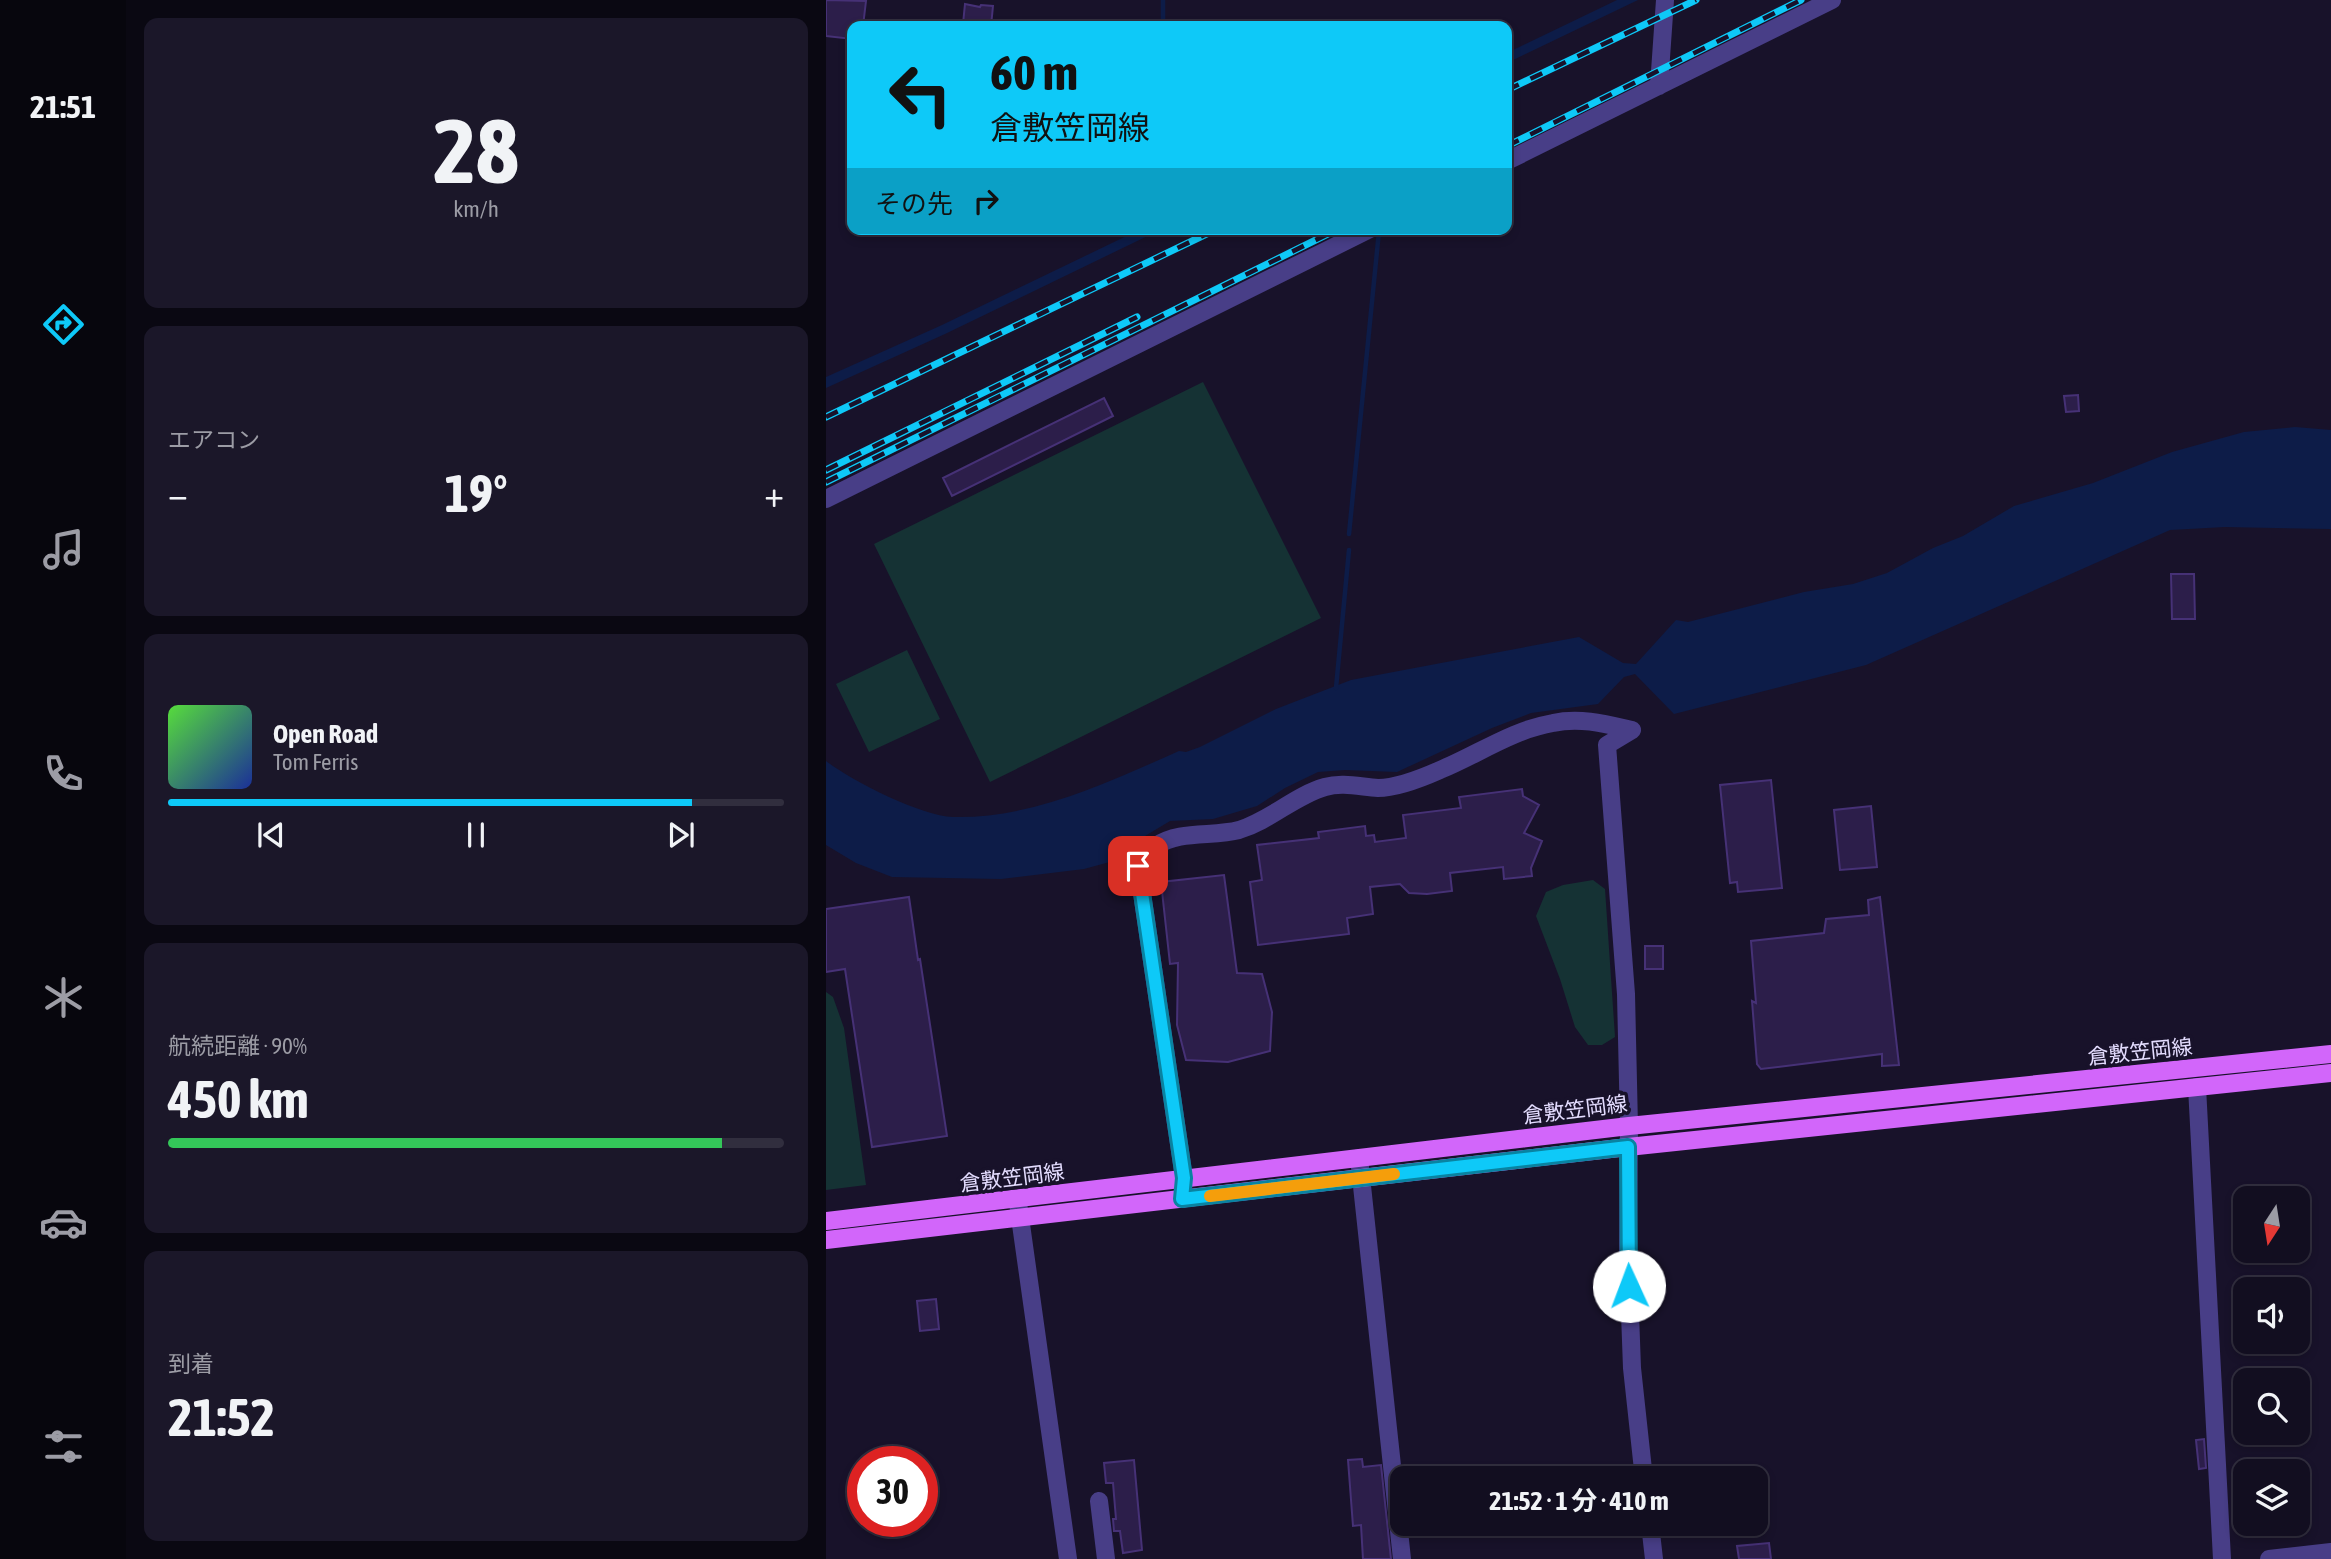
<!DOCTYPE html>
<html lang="ja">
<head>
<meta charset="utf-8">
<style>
  body { margin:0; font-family:"Asap Condensed","Noto Sans JP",sans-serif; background:#1b1729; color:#f1f3f6; height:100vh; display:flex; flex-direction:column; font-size:26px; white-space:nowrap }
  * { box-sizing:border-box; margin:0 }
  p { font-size:23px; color:#9c9ca5 }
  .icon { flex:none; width:38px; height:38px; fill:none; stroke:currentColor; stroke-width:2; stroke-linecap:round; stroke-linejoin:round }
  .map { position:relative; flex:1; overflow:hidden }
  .panel { display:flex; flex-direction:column; gap:18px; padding:18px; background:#0a0812; width:700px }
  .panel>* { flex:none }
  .hud { position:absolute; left:21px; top:21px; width:665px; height:214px; border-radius:14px; box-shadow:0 4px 10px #0003,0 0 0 2px #312e3e; background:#0ec9f8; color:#111; overflow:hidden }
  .needle { width:46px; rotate:192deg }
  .fabs { position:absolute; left:1407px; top:1186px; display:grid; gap:14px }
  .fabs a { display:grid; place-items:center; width:77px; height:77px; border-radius:14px; background:#120e20; box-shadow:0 4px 10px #0003,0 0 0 2px #312e3e; font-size:35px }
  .speed { position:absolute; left:21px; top:1446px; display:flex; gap:14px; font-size:35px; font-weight:700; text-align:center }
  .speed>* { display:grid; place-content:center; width:91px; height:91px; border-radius:50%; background:#120e20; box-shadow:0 4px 10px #0003,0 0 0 2px #312e3e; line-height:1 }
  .speed .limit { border:10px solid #d22; background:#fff; color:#111 }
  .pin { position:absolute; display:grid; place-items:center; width:60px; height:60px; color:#fff; margin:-30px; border-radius:14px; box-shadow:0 4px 10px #0006 }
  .me { position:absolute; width:77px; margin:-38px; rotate:358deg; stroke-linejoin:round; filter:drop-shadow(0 0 5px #0008) }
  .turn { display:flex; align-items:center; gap:24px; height:147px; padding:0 28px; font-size:32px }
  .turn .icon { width:91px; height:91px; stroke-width:2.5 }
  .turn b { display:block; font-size:49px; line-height:60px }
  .then { display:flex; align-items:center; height:66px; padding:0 28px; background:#0003; gap:14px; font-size:26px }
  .big { font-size:52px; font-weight:700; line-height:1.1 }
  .panel .tile { flex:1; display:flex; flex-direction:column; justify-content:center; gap:10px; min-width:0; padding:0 24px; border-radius:14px; background:#1b1729 }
  .panel .dial { align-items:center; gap:0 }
  .dial b { font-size:91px; line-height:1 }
  .song { display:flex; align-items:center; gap:21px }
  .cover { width:84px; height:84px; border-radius:10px; background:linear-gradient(135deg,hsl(110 70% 55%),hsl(230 70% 35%)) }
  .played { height:7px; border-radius:4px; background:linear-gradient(90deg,#0ec9f8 85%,#312e3e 85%) }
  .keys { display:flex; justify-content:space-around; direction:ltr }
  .heat { display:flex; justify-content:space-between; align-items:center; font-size:38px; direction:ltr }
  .charge { height:10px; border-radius:5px; background:linear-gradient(90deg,#34c759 90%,#312e3e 0) }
  .trip { position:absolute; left:564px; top:1466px; width:378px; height:70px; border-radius:14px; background:#120e20; box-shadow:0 4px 10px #0003,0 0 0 2px #312e3e; font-weight:700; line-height:70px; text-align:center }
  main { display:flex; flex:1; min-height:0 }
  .tabs { display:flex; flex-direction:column; width:126px; justify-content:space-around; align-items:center; background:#07060d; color:#9c9ca5 }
  .tabs .icon { width:49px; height:49px }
  .tabs .active { color:#0ec9f8 }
  .tabs b { font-size:32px; color:#f1f3f6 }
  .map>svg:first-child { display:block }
  .green { fill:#153234 }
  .water { fill:#0d1c48 }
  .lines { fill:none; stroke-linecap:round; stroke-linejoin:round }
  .stream { stroke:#0d1c48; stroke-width:4.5 }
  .building { fill:#2c1e4a; stroke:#463176; stroke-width:2 }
  .minor { stroke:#483e87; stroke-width:18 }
  .major { stroke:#d266fa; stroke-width:18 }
  .rail-casing { stroke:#0ec9f8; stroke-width:7 }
  .rail { stroke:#18122a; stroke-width:4.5; stroke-dasharray:13; stroke-linecap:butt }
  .route-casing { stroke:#0983a1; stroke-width:18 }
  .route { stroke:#0ec9f8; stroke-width:12 }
  .slow { stroke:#f59e0b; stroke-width:12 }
  .labels { text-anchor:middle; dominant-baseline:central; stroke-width:7; stroke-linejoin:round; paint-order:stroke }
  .street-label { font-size:21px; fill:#e3dcfe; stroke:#18122a }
</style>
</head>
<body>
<main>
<nav class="tabs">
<b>21:51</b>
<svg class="icon active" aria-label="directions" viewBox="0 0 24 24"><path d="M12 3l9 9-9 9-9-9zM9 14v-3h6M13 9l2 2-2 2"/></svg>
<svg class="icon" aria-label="music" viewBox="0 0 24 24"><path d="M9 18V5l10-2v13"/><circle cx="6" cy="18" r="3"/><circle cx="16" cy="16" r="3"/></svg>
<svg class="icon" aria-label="phone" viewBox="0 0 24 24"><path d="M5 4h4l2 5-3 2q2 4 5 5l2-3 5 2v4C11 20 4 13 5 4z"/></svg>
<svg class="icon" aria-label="climate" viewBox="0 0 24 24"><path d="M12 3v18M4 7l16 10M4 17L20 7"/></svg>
<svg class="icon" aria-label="car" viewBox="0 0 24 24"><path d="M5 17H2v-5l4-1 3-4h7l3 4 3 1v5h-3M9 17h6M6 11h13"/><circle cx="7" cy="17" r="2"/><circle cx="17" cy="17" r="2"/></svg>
<svg class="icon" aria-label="filters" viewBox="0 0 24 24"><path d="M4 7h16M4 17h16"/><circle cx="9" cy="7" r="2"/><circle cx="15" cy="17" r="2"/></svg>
</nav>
<section class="panel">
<div class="tile dial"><b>28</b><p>km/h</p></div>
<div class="tile"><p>エアコン</p>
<div class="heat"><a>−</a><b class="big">19°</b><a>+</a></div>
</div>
<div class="tile">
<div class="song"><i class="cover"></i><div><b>Open Road</b><p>Tom Ferris</p></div></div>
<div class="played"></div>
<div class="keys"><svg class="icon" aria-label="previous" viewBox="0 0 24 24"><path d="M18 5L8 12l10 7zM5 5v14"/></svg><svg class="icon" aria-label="pause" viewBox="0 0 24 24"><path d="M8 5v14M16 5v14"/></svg><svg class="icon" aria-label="next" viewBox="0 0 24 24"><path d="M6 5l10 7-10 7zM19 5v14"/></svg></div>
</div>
<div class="tile"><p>航続距離 · 90%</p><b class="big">450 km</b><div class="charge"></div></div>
<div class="tile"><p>到着</p><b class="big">21:52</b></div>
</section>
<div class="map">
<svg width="1505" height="1559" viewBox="0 0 1505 1559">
  <rect width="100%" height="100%" fill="#18122a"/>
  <path class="green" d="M377 382 495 618 164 782 48 544Z
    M81 650 114 719 43 752 10 684Z
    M767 880 779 889 789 1037 776 1045H762L749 1027 734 979 710 916 720 892 737 885Z
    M0 992 7 997 18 1028 40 1185 0 1190Z"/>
  <path class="water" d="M791 0H812L681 63V53Z
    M315 229H336L119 334 0 388V377L116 325Z
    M1469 427 1505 430V529L1399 527 1344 530 1040 665 848 714 809 674 798 677 772 704 705 713 666 728 571 772 519 770 492 772 459 788 431 806 387 819 344 821 314 839 291 860 258 869 175 879 66 877 30 863 0 845V761C26 781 95 816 127 817 206 819 283 782 353 751L360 752 374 747 450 709 525 680 753 637 797 663 810 664 850 620 862 622 978 592 1027 584 1061 573 1107 548 1137 536 1188 506 1267 483 1346 452 1418 432Z"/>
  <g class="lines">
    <path class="stream" d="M337 26V0
      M523 534 553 231
      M510 688 523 550"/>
  </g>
  <path class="building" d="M0 0 40 1 37 26H26V39L0 36Z
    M139 4 154 7 155 5 167 6 165 26 137 24Z
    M1252 395 1253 411 1240 412 1238 396Z
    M278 398 287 416 126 496 117 478Z
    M1345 574H1368L1369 619H1346Z
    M945 780 956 888 912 892 911 882 904 883 894 785Z
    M696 789 697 796 713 805 698 833 716 841 705 868 706 876 678 879 677 867 624 873 626 891 601 894 583 893 574 884 544 887 547 914 521 918 523 934 432 945 424 882 436 880 431 845 493 838 492 832 539 826 540 836 548 835 549 842 580 838 577 815 635 808 633 797Z
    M1045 806 1051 867 1014 870 1008 810Z
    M398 875 411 973 436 974 446 1012 444 1051 402 1062 360 1060 351 1025 352 963 344 964 335 882Z
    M83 897 92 960 94 959 121 1136 46 1147 19 969 0 972V909Z
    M1054 897 1073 1065 1056 1066V1054L935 1069 931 1064 926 1001 930 1003 925 941 998 933 1000 919 1043 915 1042 900Z
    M819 946H837V969H819Z
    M110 1299 113 1329 94 1331 91 1301Z
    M1378 1439 1380 1468 1373 1469 1370 1440Z
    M536 1459 537 1467 555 1465 565 1559H537L535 1525 527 1526 522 1460Z
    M308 1460 316 1550 297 1553 294 1531H288L287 1519H290L287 1483H280L278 1463Z
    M943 1543 945 1559H913L911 1546Z"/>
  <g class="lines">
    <path class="minor" d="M833 86 839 0
      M681 161 1006 0
      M0 499 544 229
      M806 730 781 745 800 994 803 1126 802 1258 806 1368 818 1479
      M1371 1087 1396 1559
      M533 1158 576 1559
      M356 1199 358 1178 312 866C317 860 323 851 330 846 353 830 387 837 413 830 445 820 468 796 499 787 516 782 535 787 552 788 572 788 596 778 614 770 651 755 686 730 727 723 754 717 780 724 806 730
      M192 1203 242 1559
      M273 1501 280 1559
      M824 1524 828 1559
      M1443 1559 1505 1552"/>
    <path class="major" d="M0 1221 803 1126 1505 1054
      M0 1240 802 1147 1505 1073"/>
    <defs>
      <path id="rail" d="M681 90 870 0
        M681 146 975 0
        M0 417 391 229
        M0 470 311 317
        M0 482 512 229"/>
    </defs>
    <use href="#rail" class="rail-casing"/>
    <use href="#rail" class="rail"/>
  </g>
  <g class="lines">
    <defs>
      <path id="route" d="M312 866 358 1178 356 1199 802 1147 803 1286"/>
    </defs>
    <use href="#route" class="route-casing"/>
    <use href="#route" class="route"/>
    <path class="slow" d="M384 1196 568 1174"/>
  </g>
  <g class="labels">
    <g class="street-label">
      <text transform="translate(1314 1051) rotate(-6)">倉敷笠岡線</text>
      <text transform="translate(749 1109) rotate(-7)">倉敷笠岡線</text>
      <text transform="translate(186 1177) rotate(-7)">倉敷笠岡線</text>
    </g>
  </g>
</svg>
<div class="fabs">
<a><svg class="needle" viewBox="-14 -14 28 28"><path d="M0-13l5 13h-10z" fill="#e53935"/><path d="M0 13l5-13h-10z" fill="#9c9ca5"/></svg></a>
<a><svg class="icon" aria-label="sound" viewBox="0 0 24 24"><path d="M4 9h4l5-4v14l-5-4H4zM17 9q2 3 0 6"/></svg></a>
<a><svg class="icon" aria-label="search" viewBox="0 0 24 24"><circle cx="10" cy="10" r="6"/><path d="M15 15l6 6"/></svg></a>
<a><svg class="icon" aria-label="layers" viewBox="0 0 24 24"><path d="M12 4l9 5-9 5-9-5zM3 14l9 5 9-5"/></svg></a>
</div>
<div class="speed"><div class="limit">30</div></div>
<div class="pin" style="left:312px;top:866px;background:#d93025"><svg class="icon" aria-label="arrive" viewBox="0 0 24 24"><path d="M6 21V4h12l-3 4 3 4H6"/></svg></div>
<svg class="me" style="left:803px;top:1286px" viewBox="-20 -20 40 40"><circle r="19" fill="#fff"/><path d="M0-13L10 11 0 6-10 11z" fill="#0ec9f8"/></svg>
<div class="trip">21:52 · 1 分 · 410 m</div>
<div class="hud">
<div class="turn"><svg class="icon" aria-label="left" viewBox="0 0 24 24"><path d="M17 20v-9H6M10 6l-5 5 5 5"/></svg><div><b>60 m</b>倉敷笠岡線</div></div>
<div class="then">その先<svg class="icon" aria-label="right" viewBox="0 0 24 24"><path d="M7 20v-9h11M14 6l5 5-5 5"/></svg></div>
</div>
</div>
</main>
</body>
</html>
